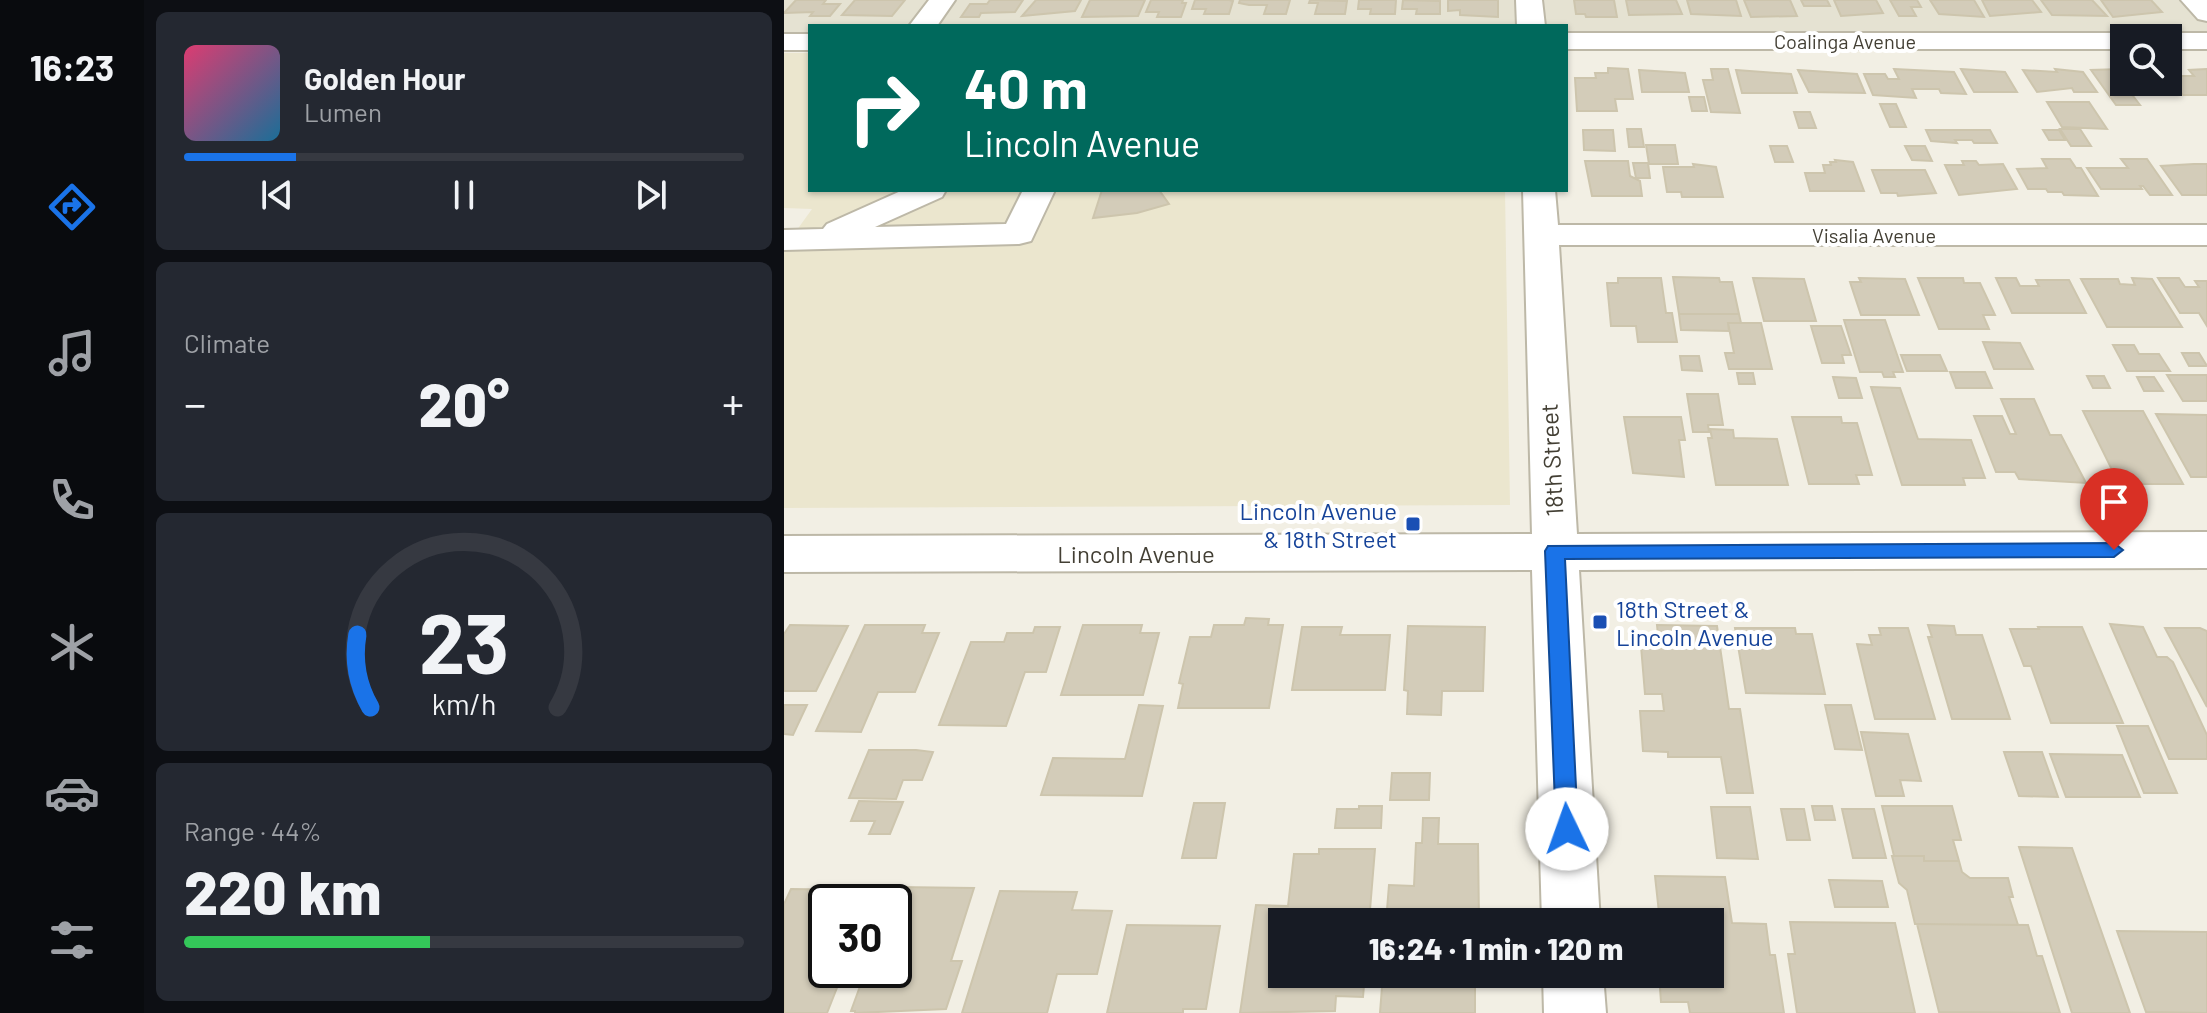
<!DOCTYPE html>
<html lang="en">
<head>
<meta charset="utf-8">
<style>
  body { margin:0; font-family:Barlow,sans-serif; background:#242831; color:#f1f3f6; height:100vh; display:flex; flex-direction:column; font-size:30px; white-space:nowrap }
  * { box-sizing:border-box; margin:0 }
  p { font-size:26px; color:#9ea1a6 }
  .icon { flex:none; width:44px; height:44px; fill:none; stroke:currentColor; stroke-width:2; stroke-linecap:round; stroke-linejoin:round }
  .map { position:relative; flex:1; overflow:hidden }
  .panel { display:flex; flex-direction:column; gap:12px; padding:12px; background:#0d0f14; width:640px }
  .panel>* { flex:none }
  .guide { position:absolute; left:24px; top:24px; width:760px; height:168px; border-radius:0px; box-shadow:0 2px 6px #0004; background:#00695c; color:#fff; overflow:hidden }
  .tools { position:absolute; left:1326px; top:24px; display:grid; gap:16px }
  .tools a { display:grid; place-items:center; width:72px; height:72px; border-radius:0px; background:#171b24; box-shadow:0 2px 6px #0004; font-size:40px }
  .speed { position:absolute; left:24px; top:884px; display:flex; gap:16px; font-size:40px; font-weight:700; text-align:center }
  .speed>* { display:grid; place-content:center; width:104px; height:104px; border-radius:50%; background:#171b24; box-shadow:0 2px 6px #0004; line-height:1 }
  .speed .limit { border:4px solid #111; border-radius:12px; background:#fff; color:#111 }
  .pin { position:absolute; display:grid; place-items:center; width:68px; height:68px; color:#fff; margin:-82px -34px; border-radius:50% 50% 50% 0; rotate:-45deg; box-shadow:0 0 8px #0007 }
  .pin .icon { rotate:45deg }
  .me { position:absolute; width:88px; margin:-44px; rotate:357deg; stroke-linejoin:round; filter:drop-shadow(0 0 6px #0008) }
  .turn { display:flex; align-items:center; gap:28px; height:168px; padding:0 24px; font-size:36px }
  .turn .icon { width:104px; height:104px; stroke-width:2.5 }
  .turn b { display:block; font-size:56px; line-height:68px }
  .big { font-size:60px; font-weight:800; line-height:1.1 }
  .panel .tile { flex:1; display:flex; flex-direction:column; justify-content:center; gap:12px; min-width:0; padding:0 28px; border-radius:12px; background:#242831 }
  .panel .dial { align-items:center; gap:0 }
  .dial svg { height:208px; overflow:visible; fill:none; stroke:#363941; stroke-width:7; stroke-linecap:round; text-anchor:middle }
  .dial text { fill:#f1f3f6; stroke:none }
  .song { display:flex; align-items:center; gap:24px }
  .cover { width:96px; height:96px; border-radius:12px; background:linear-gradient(135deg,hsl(340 70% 55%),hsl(200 70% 35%)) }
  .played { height:8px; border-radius:4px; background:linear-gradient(90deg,#1a73e8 20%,#363941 20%) }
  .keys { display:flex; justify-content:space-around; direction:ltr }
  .heat { display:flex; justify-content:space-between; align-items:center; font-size:44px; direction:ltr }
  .charge { height:12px; border-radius:6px; background:linear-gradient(90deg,#34c759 44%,#363941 0) }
  .trip { position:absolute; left:484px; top:908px; width:456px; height:80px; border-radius:0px; background:#171b24; box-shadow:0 2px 6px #0004; font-weight:800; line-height:80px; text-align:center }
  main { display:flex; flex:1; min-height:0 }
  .tab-bar { display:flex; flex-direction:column; width:144px; justify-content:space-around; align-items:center; background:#090b0e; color:#9ea1a6 }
  .tab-bar .icon { width:56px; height:56px }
  .tab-bar .current { color:#1a73e8 }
  .tab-bar b { font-size:36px; color:#f1f3f6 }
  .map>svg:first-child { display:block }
  .residential { fill:#e5e2d2 }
  .education { fill:#ebe6ce }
  .building { fill:#d3ccb9; stroke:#cdc5ad; stroke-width:2 }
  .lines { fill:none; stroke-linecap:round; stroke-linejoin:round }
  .minor-casing { stroke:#bdb8a7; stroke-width:4 }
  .minor { fill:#fff; fill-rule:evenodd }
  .route { fill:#1a73e8; stroke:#114b97; stroke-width:2 }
  .transit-dot { fill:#1a4fb4; stroke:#fff; stroke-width:3 }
  .labels { text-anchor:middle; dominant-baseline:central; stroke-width:8; stroke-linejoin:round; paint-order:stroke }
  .far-street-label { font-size:20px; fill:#433f34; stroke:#fff }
  .street-label { font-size:24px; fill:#433f34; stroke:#fff }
  .transit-label { font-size:24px; fill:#164399; stroke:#fff; text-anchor:end }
</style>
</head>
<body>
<main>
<nav class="tab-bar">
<b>16:23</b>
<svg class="icon current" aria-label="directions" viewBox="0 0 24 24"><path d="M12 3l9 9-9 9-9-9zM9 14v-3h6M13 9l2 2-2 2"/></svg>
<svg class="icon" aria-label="music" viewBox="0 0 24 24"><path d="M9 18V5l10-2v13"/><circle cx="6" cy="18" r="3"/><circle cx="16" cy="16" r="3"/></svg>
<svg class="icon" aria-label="phone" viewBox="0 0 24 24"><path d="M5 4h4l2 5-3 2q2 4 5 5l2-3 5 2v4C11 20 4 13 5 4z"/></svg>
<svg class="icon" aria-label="climate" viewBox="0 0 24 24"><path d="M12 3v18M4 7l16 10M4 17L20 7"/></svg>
<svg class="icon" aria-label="car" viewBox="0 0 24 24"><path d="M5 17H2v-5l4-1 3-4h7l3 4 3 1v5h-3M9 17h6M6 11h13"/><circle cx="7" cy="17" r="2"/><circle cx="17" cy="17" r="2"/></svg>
<svg class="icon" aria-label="filters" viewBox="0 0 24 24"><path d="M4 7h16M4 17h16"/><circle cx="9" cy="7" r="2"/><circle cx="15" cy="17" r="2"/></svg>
</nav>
<section class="panel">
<div class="tile">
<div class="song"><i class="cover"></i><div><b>Golden Hour</b><p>Lumen</p></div></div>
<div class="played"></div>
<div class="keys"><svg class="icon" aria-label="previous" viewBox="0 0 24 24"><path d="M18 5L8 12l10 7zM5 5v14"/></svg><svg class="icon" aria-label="pause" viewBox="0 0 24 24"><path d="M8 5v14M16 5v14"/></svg><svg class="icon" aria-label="next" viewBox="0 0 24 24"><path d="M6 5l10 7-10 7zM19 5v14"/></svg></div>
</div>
<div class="tile"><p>Climate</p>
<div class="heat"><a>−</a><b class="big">20°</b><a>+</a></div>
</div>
<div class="tile dial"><svg viewBox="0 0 100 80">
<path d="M14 69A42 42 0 1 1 86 69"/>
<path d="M14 69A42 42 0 0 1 9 41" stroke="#1a73e8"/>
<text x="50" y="56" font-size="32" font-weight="700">23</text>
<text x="50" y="72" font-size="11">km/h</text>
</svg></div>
<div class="tile"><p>Range · 44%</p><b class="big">220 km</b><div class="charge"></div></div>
</section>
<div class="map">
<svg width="1423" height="1013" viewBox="0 0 1423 1013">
  <rect width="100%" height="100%" fill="#f2efe4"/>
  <path class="residential" d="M0 0H1423V32H782V26H26V32H0Z"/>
  <path class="education" d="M0 53H26V190H721L726 505 0 508V248L28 209 0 208Z"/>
  <path class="building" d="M12 0H42L39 4H56L46 16H26L29 12 0 13Z
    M71 0H121L108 16 58 15Z
    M206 0H239L231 12 197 13 195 17H177L186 4H203Z
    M252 0H297L291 11 238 16Z
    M306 0H361L354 16 298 17Z
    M367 0H399L398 3H402L397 17H373L375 12H362Z
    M411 0H445L449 1 445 14H420L422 9H408Z
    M456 0H506L502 14H480L483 5H465L455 3Z
    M526 0 563 1 561 14H531L534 3H525Z
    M575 0H612L611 14H586L587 9H574Z
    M619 0 656 1V14H632L633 9H618Z
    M664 0H714V17L676 15V10L664 11Z
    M790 0H830L833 17H802L801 14H792Z
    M842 0H892L898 14 845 15Z
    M903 0H952L957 16 907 14Z
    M960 0H1006L1013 16 967 17Z
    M1017 0H1043L1046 6H1020Z
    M1050 0H1092L1099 13 1057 16Z
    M1106 0H1133L1137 7H1127L1132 16H1115Z
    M1146 0H1190L1200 17 1155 14Z
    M1198 0H1248L1257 12 1206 16Z
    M1257 0H1308L1323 16 1268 15Z
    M1317 0H1367L1378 12 1329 17Z
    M824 68 844 69 849 99H831L833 111H793L791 78H812L811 73H824Z
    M927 69H944L956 113 927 112 919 80H929Z
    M1110 69 1170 72 1182 94 1157 93 1155 89H1128L1132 98 1089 95 1080 74H1101L1104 79H1115Z
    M1177 69 1221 72 1233 92H1190Z
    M1271 69 1299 72 1313 92H1290L1288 88 1253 92 1239 70 1273 72Z
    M1338 69 1340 82H1375L1379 87H1368L1372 92H1346L1356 105H1332L1307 70Z
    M1423 69V95H1399L1384 76H1410L1405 70Z
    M855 70 901 73 905 92H858Z
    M952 70 1007 74 1013 93H958Z
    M1014 70 1073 74 1081 93 1025 92Z
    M905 97H920L923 111H908Z
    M1263 102H1305L1323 129 1278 127Z
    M1096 104H1112L1122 127H1106Z
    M1010 112H1026L1032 128H1015Z
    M843 129H857L860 147H845Z
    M1276 129H1296L1307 146H1287Z
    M799 130H829L831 151 800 150Z
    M1142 130H1206L1213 143H1190L1188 140H1171L1173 143 1147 141Z
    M1259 130H1275L1281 140H1265Z
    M862 145H891L894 164H865Z
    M986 146H1003L1009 162H991Z
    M1121 146H1141L1148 161 1128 160Z
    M1258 159H1286L1292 168H1297L1314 196 1280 195 1278 192H1264L1262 189H1244L1233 169 1263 168Z
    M1337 159H1363L1388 195H1366L1359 186H1356L1358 189H1317L1303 168H1344Z
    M1051 160 1069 162 1080 191H1026L1021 173H1041L1039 165H1047L1046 162H1052Z
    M801 161H844L846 176 856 181 858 196H808Z
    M1178 161H1192L1195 165 1219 164 1233 189 1175 195 1161 165H1180Z
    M849 163H864L866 178H852Z
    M909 164 932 167 939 197H898L897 192H883L879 167H910Z
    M1410 164H1423V195H1398L1377 166Z
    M1088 170H1141L1152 193 1114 196 1113 193H1097Z
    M318 190H375L385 204 353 213 309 218Z
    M889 277 935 278 936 282H948L955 314H895Z
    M834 278H877L882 313H888L893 342H854L852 326H827L823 283H834Z
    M969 278 1020 279 1032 321H980Z
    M1075 278 1121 279 1135 315H1077L1066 282H1077Z
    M1134 278H1179L1180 283H1196L1211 315H1199L1205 329H1155Z
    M1212 278H1232L1236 286H1255L1252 280H1285L1302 313H1228Z
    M1348 278 1368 279 1398 327H1323L1297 279H1334L1336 284 1351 285Z
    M1374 278H1395L1401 287H1415L1411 281H1423V326L1415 313H1396Z
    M895 314H955L957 323H944L945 331 897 330Z
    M1060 320H1101L1119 372H1109L1111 377H1100L1098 372H1076Z
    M944 323H977L988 369H945L941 353H950Z
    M1027 326H1057L1067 355H1058L1060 363H1038Z
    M1199 342 1236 343 1249 369H1210Z
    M1329 345H1350L1355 354H1375L1386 371H1343Z
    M1398 353H1415L1423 366H1405Z
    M1117 355H1156L1163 371H1123Z
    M896 356H915L918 371 898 370Z
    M1166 372H1201L1208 388H1172Z
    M953 373H969L971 384H955Z
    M1383 375H1423V401H1399Z
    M1303 376H1320L1326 388H1309Z
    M1049 377 1072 378 1078 398H1055Z
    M1353 377H1370L1379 391H1360Z
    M1087 387 1116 388 1134 439 1187 440 1201 478H1179L1181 485H1118Z
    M903 394H934L939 425H924L925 432H909Z
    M1217 399H1250L1266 435H1277L1302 483 1235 479 1231 472H1212L1190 416H1218L1226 434H1232Z
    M1299 411H1359L1399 484H1335Z
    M1372 414 1423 415V477H1407Z
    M840 417H897L901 440H895L900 477 849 473Z
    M1008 417H1057L1058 423H1073L1088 475H1072L1075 484H1025Z
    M926 429 949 430 950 438 993 439 1004 485H932L924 438H928Z
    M462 618 485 619 484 625H499L485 708H394L399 684 395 683 406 637H427L430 625H460Z
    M1326 624 1359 627 1373 657H1383L1389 662 1423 735V759H1385Z
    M6 625 64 626 32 691H0V634Z
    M81 625H141L138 633H155L131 692H94L77 732 32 731Z
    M299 625H358L356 633H375L359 695H277Z
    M873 625 933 626 945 709H956L969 793H943L937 757H884V752L859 751 856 711H880L878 694H861L856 634 874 635Z
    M1144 625 1170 626 1172 635H1198L1226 719H1168L1144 637H1148Z
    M624 626 701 627 699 691H658L657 715 623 714 624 691 620 690Z
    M251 627H276L262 672H241L222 726 155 725 187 642H220L223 633H249Z
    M518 627H558L556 635H606L601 690H508Z
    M1254 627H1298L1339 723H1267L1247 666H1240L1226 629H1255Z
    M951 628H1011L1012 634H1028L1041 694 962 693Z
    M1095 628H1124L1151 719H1091L1073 644 1088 645 1085 635H1097Z
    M1381 628H1416L1423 631V707Z
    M0 705H23L9 735 0 734Z
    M355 705 379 706 358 796 257 795 269 758 341 759Z
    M1041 705H1067L1078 750 1051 749Z
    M1333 726H1364L1393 793H1360Z
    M1077 732 1124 734 1137 781 1116 780 1120 796H1092Z
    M85 750H132L149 752 138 780H119L112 799 65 798Z
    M1220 752H1258L1274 797 1235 796Z
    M1266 754 1338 755 1356 797H1282Z
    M608 773H646L645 800H606Z
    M75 801 119 802 106 834H85L91 821H67Z
    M410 803H441L432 858H398Z
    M575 806H598L597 828H551L553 809H575Z
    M1028 806H1048L1051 820H1031Z
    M1098 806H1168L1177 840H1169L1175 861H1140V856H1110Z
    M927 807H966L974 859 933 858Z
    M997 809H1020L1026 840H1003Z
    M1058 809H1090L1102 858H1069Z
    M639 818H655L654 844H694L695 922H602L605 885 630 886 632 843H638Z
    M1235 847 1288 848 1346 1013H1288Z
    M535 849H591L585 922H498V974H581L579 997 552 996 551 1011 456 1013 472 905 504 906 510 854H535Z
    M1108 856H1140V861H1175L1178 872 1186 878H1224L1229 897H1225L1234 925 1131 924 1123 890 1115 883Z
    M871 876 941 877 948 923 982 924 986 955H991L1000 1013H906L904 1002H877L875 974H926V922H876Z
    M1045 880 1098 881 1104 907H1051Z
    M112 887 190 888 167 961H178L162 1009 71 1013V1011H67L82 970H110V902H107Z
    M7 889 79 890 75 902H42V970H60L43 1013H0V904Z
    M216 891 293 892 288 910 328 911 313 974H273L263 1013H178Z
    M1006 922 1111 923 1131 1013H1013L1004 954H1011Z
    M1133 924 1244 925 1253 956H1258L1276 1013 1155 1012Z
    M343 925 436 926 422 1009H399V1013H323Z
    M1333 931 1423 932V1013L1362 1012Z
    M599 974H691V1013H596Z"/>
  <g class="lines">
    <defs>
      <path id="minor" d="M145 0H171L153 26H125Z
        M732 0H758L761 26H733Z
        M1397 0H1423V21L1414 19Z
        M782 33H1340L1352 38H1340V49H782Z
        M1384 33H1423V49H1384V38H1372Z
        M0 34H26V50H0Z
        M119 190H162L158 197 91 227 222 224 239 190H271L247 241 235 244 0 250V230L39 229 43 224Z
        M739 190H771L774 225H1423V245H775L793 534 1423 532V568L795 570 816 922H758L748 570 0 572V536L748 534Z
        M759 974H819L822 1013H760Z"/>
    </defs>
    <use href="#minor" class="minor-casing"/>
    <use href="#minor" class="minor"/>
  </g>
  <path class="route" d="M1330 543 1339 550 1330 557 781 559 794 829 791 837 783 840 775 837 772 829 761 551 764 546Z"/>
  <g class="transit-dot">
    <rect x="621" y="516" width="16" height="16" rx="4"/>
    <rect x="808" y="614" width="16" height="16" rx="4"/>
  </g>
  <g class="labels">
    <g class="far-street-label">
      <text x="1061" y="41">Coalinga Avenue</text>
      <text x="1090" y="235">Visalia Avenue</text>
    </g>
    <g class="street-label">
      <text transform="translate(767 460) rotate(-93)">18th Street</text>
      <text x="352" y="553">Lincoln Avenue</text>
    </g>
    <g class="transit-label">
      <text x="613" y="510">Lincoln Avenue<tspan x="613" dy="28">&amp; 18th Street</tspan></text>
      <text x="832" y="608" text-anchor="start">18th Street &amp;<tspan x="832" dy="28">Lincoln Avenue</tspan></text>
    </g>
  </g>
</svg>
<div class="tools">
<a><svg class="icon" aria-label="search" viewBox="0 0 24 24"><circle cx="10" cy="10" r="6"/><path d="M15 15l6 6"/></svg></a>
</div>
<div class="speed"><div class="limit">30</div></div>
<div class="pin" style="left:1330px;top:550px;background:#d93025"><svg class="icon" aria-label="arrive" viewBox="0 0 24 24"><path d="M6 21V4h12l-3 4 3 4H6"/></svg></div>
<svg class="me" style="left:783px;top:829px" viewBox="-20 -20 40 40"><circle r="19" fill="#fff"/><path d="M0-13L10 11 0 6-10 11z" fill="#1a73e8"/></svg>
<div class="trip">16:24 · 1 min · 120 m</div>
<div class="guide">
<div class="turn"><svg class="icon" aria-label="right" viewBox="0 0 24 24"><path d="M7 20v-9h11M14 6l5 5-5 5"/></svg><div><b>40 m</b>Lincoln Avenue</div></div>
</div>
</div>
</main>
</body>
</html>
